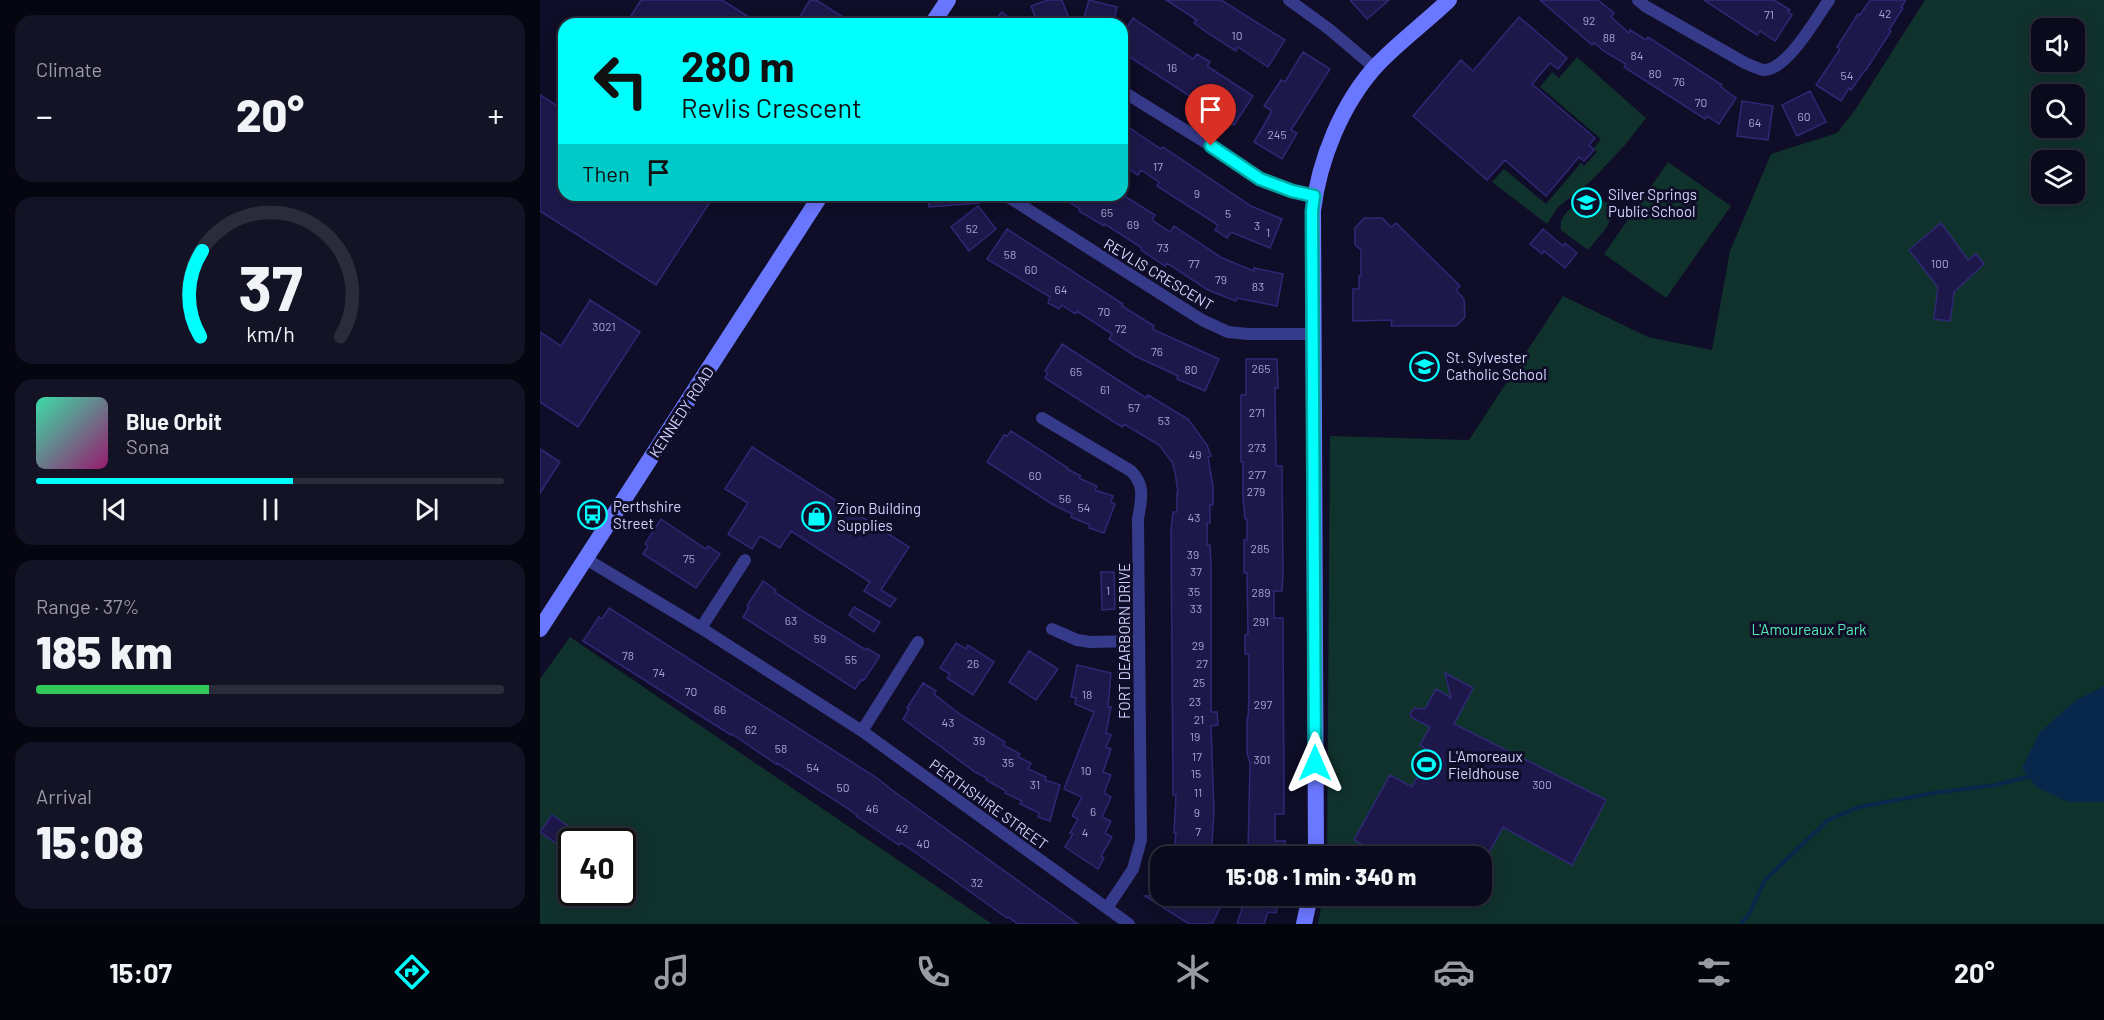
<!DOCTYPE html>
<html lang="en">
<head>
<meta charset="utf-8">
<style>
  body { margin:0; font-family:Barlow,sans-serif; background:#141326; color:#f1f3f6; height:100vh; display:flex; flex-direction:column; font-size:22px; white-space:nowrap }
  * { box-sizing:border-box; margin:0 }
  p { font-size:20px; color:#9a9aa4 }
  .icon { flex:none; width:33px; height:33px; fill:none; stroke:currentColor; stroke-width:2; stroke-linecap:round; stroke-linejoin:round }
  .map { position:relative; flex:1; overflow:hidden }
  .drawer { display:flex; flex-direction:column; gap:15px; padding:15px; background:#060610; width:540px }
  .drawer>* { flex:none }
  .guide { position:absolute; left:18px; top:18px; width:570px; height:183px; border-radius:18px; box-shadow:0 3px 15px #0003,0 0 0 2px #2b2b3b; background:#00fefc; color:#111; overflow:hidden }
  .controls { position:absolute; left:1491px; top:18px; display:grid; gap:12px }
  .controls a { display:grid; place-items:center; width:54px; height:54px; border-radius:12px; background:#0b0a1d; box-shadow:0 3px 15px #0003,0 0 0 2px #2b2b3b; font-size:30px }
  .speed { position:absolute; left:18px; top:828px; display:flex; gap:12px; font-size:30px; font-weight:700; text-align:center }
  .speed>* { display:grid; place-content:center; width:78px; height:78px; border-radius:50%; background:#0b0a1d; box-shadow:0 3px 15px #0003,0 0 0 2px #2b2b3b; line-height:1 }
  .speed .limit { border:3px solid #111; border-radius:9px; background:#fff; color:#111 }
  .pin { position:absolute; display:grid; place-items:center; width:51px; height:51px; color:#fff; margin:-62px -26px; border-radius:50% 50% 50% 0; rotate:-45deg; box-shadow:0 0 6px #0007 }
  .pin .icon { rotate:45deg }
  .me { position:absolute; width:66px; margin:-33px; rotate:0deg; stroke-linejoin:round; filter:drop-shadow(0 0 4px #0008) }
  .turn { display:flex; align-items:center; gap:21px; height:126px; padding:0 24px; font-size:27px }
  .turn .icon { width:78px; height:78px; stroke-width:2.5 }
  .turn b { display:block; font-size:42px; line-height:51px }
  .then { display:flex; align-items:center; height:57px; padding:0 24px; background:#0003; gap:12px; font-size:22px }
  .big { font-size:45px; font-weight:800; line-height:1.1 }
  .drawer .widget { flex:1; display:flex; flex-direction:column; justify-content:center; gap:9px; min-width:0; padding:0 21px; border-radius:18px; background:#141326 }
  .drawer .dial { align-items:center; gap:0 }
  .dial svg { height:156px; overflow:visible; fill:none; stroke:#2b2b3b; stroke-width:7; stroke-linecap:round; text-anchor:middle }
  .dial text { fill:#f1f3f6; stroke:none }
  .song { display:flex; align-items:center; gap:18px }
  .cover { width:72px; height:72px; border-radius:9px; background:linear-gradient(135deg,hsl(160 70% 55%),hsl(320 70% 35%)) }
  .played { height:6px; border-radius:3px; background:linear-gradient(90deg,#00fefc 55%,#2b2b3b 55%) }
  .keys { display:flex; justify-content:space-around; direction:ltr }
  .heat { display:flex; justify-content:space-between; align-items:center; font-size:33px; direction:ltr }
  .charge { height:9px; border-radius:4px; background:linear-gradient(90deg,#34c759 37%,#2b2b3b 0) }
  .trip { position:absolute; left:610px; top:846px; width:342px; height:60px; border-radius:18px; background:#0b0a1d; box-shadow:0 3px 15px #0003,0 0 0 2px #2b2b3b; font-weight:800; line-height:60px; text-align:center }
  .tabs { display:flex; height:96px; justify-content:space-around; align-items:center; background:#04040c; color:#9a9aa4 }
  .tabs .icon { width:42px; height:42px }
  .tabs .current { color:#00fefc }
  .tabs b { font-size:27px; color:#f1f3f6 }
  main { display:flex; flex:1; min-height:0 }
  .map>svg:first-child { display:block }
  .green { fill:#10322d; fill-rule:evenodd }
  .water { fill:#08284b }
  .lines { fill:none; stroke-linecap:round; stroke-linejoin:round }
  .stream { stroke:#08284b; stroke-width:4 }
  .building { fill:#1d1849; stroke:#2f2877; stroke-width:1.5 }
  .street { stroke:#353b8a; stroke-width:12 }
  .secondary { stroke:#6a77ff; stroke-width:16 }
  .route-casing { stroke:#00a5a4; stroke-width:15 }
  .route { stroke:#00fefc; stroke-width:10 }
  .labels { text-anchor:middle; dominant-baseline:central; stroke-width:6; stroke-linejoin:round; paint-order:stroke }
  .number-label { font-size:12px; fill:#a6a4d2 }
  .poi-label { font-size:15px; fill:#d4d3ff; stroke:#0f0d27; text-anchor:start }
  .street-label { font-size:15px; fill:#d4d3ff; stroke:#0f0d27 }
  .park-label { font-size:15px; fill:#56e9b4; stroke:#0f0d27 }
</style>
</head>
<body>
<main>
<section class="drawer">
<div class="widget"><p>Climate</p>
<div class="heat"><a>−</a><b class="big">20°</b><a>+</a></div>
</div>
<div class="widget dial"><svg viewBox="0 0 100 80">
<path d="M14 69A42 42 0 1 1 86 69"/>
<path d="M14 69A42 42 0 0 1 15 25" stroke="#00fefc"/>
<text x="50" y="56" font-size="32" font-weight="700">37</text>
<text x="50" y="72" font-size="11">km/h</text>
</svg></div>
<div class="widget">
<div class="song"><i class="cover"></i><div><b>Blue Orbit</b><p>Sona</p></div></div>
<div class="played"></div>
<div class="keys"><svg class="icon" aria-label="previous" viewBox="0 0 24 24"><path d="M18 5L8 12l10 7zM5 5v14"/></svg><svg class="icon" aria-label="pause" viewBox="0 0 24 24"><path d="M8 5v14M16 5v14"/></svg><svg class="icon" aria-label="next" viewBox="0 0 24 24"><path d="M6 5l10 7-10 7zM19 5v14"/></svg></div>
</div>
<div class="widget"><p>Range · 37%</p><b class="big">185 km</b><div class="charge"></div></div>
<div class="widget"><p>Arrival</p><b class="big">15:08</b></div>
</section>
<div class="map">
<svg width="1564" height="924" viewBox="0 0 1564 924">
  <rect width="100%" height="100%" fill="#0f0d27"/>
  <path class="green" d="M1385 0H1564V924H778L783 896H942V856H787L790 436 929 440 1023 296 1108 337 1172 350 1190 251 1231 154 1297 133 1315 110ZM1502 28H1534V62H1502ZM1502 94H1534V128H1502ZM1502 160H1534V194H1502Z
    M1037 57 1106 118 1085 145 1051 181 1018 207 1007 224 952 182 964 169 1006 204 1041 163 1044 166 1057 152 1054 148 1061 139 1000 87 1012 72 1019 78Z
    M1128 162 1191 206 1126 298 1064 254Z
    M1054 195 1064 202 1077 204 1067 227 1048 250 1021 230C1018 211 1039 204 1054 195Z
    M30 637 452 924H0V679ZM32 842H82V892H32Z"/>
  <path class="water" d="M1564 686V802H1528L1496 787 1482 768 1500 732 1535 701Z"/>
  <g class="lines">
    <path class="stream" d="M1201 924 1209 914 1225 880 1288 820 1319 807 1394 793 1455 785 1492 776"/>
  </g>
  <path class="building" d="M101 0H182L220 24H86Z
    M270 0H276L303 17 299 24H268L259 18Z
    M508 0H522L531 24H498L491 6Z
    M549 0 577 7 573 24H542Z
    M626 0H681L745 40 728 67 698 47 696 51 669 34 654 23 657 20Z
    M810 0H849L827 19Z
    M1000 0H1058L1074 13 1071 17 1089 33 1090 30 1106 40 1108 37 1182 85 1181 87 1196 98 1179 124 1167 116 1165 119 1084 67 1086 64 1065 52 1054 43 1052 45Z
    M1164 0H1234L1250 10 1248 12 1252 15 1235 41 1220 31 1217 35Z
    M1330 0H1366L1361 7 1363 8 1349 30 1351 31 1326 70H1325L1311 90 1309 88 1301 101 1276 85 1300 49 1297 47 1318 14 1320 15Z
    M462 12 476 24H451Z
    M979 17 1027 58 1018 69 1010 63 992 84 1055 138 1049 145 1054 150 1044 161 1039 157 1006 196 965 160 947 180 873 116 921 60 933 71Z
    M593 18 653 59 657 54 670 62 667 66 713 96 694 125 582 52V35Z
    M763 52 790 69 751 130 757 133 742 159 714 142 732 111 724 106 741 80 745 82Z
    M1270 91 1286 122 1257 136 1242 105Z
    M0 95 24 110V195H159L170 202 116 285 0 211Z
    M1202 101 1233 106 1228 140 1197 136Z
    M582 123 621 149 623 147 711 206 742 219 730 248 691 232 687 238 675 230 678 225 617 186 619 182 601 170 598 175 582 165Z
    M388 195H439V203L389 207Z
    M518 195H583L615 215 612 220 630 232 634 226 682 258 714 271V268L743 274 737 306 697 298 696 301 668 290 627 263 625 266 601 250 602 248 565 224 564 226 539 211 540 209Z
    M438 206 456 229 429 251 411 227Z
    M824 218H842L851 227 856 223 920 286 916 290 924 299 925 317 916 326H851L852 320 813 321V289H819V276H821V250L815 245V228Z
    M1401 223 1428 260 1436 254 1444 264 1414 292 1410 321 1394 319 1398 287 1369 250Z
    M467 229 583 304 582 306 614 326 612 329 679 359 665 391 637 379 638 376 595 356 569 339 572 334 537 311 535 314 522 305 519 309 508 303 510 297 447 259Z
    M1003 229 1023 246 1025 243 1037 253 1025 268 1004 251 1002 254 990 244Z
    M50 300 100 332 38 427 0 402V332L21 346Z
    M522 344 606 398 608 395 648 419 667 445 671 456 668 457 673 486V505H670V523H667V545H670L671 564V712H677L678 725 671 726 674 812 671 856H633L636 833H634L636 795H633L631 530 633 512H637V493H638L635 472 632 462 619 445 584 424 582 427 505 378 508 373 505 371Z
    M706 359H737L738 388H735L736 466H742L743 573 742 591H734V618H743L744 798V814H735V841H745V854L708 853 710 763 707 753V718H708L709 697V654H705V635L708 634 707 573H704V540H707V519H705L703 498V462H701V395H706Z
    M471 431 528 468 527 469 541 476 539 478 557 486 555 490 573 496 571 502 575 504 564 533 549 528 550 525 531 517 532 514 512 504 447 462 464 435 467 436Z
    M212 447 369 547 341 590 356 599 350 607 324 591 330 582 251 531 240 548 220 536 212 549 188 534 208 503 185 489Z
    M0 449 20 462 0 493Z
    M121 519 166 549 168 546 180 554 156 588 103 554 108 546 105 544Z
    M561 572H574L575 609 562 610Z
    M223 581 236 590 235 592 266 613 326 650 327 648 340 656 324 680 322 679 315 689 203 617 209 607 207 606Z
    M314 607 340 622 334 632 309 615Z
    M69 608 337 778 352 790 538 924H478L468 917 467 918 376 853 361 843 359 845 316 816 317 815 301 804 237 763 236 764 192 734 191 735 161 716 43 641 59 617 62 619Z
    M416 643 426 649 428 645 454 662 433 695 407 678 410 674 400 668Z
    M489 651 518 669 496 700 469 682Z
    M537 665 571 673 568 707H571L566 733 571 735 566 747 571 749 563 772 571 775 564 793 571 797 562 817 571 821 565 833 572 837 561 856 564 858 558 869 525 847 533 834 530 833 538 819 532 816 542 797 524 789 554 712 535 704 536 698 531 697Z
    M905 673 933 688 914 724 1066 800 1032 865 963 827 947 856H845L814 840 850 775 872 787 891 752 880 745 890 727 871 717 870 713 875 708 885 709 896 689 911 698Z
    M383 683 396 691 394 694 421 715 465 742 463 745 480 754 478 757 491 763 488 769 506 777 505 780 520 785 510 821 498 817 499 813 480 804 482 801 465 793 466 791 446 780 447 778 435 772 363 719 369 709 367 708Z
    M12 815 39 834 34 842H32L27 851 0 832Z
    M621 878V896H669L683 902 672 924H649L605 896H609Z
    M706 896H727V898L739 900 736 913 728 912 724 924H697Z"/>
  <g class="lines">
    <path class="street" d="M749 0 789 29 835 68
      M1098 0 1105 6 1205 63C1210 65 1218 69 1223 70 1246 72 1277 17 1289 0
      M582 91 689 157 720 179 752 191 774 197
      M465 195 662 320 688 332 708 334H772
      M502 418 591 471C606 486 601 500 598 519L601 840 593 869 567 908
      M46 559 161 628 322 731 589 924
      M161 628 205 560
      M512 629 537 640 550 642 598 641
      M322 731 378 642"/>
    <path class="secondary" d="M392 24 408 0
      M0 629 281 195
      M776 856 773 211C779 160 802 103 837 65 859 42 886 22 909 0
      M764 924 770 896"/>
  </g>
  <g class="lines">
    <defs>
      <path id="route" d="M671 146 720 179 752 191 774 196 772 211 775 763"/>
    </defs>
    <use href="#route" class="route-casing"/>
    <use href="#route" class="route"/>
  </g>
  <defs>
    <symbol id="school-ring" viewBox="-11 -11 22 22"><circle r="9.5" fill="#0f0d27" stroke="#00fefc" stroke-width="1.5"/><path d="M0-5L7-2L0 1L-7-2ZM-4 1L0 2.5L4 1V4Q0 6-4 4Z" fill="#00fefc"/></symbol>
    <symbol id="bus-ring" viewBox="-11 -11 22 22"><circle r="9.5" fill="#0f0d27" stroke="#00fefc" stroke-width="1.5"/><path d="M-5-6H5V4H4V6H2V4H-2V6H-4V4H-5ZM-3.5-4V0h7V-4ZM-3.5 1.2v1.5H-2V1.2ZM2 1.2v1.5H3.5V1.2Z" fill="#00fefc"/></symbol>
    <symbol id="shop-ring" viewBox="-11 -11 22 22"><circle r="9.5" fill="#0f0d27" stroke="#00fefc" stroke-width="1.5"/><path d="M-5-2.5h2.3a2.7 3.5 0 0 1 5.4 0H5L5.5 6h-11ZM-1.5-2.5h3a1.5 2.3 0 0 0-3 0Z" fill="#00fefc"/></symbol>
    <symbol id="stadium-ring" viewBox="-11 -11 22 22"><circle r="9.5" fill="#0f0d27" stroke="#00fefc" stroke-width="1.5"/><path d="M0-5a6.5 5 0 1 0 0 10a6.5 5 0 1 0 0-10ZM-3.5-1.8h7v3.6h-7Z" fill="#00fefc"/></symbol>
  </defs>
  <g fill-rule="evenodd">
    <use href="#school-ring" x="1030" y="186" width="33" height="33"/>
    <use href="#school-ring" x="868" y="350" width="33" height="33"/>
    <use href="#bus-ring" x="36" y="498" width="33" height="33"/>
    <use href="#shop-ring" x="260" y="500" width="33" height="33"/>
    <use href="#stadium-ring" x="870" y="748" width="33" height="33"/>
  </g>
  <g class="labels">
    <g class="number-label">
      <text x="1345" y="13">42</text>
      <text x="1229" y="14">71</text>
      <text x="1049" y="20">92</text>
      <text x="697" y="35">10</text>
      <text x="1069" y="37">88</text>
      <text x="1097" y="55">84</text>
      <text x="632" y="67">16</text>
      <text x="1115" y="73">80</text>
      <text x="1307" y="75">54</text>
      <text x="1139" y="81">76</text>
      <text x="1161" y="102">70</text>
      <text x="1264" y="116">60</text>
      <text x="1215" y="122">64</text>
      <text x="737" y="134">245</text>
      <text x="618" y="166">17</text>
      <text x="657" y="193">9</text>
      <text x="567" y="212">65</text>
      <text x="688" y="213">5</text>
      <text x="593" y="224">69</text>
      <text x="717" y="225">3</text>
      <text x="432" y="228">52</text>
      <text x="728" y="232">1</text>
      <text x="623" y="247">73</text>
      <text x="470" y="254">58</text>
      <text x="654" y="263">77</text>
      <text x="1400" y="263">100</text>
      <text x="491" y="269">60</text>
      <text x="681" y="279">79</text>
      <text x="718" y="286">83</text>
      <text x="521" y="289">64</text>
      <text x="564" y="311">70</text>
      <text x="64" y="326">3021</text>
      <text x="581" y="328">72</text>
      <text x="617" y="351">76</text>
      <text x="721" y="368">265</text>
      <text x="651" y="369">80</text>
      <text x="536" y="371">65</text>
      <text x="565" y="389">61</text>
      <text x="594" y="407">57</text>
      <text x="717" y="412">271</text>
      <text x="624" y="420">53</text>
      <text x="717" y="447">273</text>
      <text x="655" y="454">49</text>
      <text x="717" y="474">277</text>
      <text x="495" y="475">60</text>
      <text x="716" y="491">279</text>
      <text x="525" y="498">56</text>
      <text x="544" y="507">54</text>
      <text x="654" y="517">43</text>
      <text x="720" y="548">285</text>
      <text x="653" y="554">39</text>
      <text x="149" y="558">75</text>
      <text x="656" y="571">37</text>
      <text x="568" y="590">1</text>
      <text x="654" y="591">35</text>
      <text x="721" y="592">289</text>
      <text x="656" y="608">33</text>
      <text x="251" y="620">63</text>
      <text x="721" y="621">291</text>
      <text x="280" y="638">59</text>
      <text x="658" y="645">29</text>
      <text x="88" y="655">78</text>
      <text x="311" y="659">55</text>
      <text x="433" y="663">26</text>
      <text x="662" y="663">27</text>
      <text x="119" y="672">74</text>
      <text x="659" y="682">25</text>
      <text x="151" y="691">70</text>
      <text x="547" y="694">18</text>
      <text x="655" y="701">23</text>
      <text x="723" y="704">297</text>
      <text x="180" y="709">66</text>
      <text x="659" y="719">21</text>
      <text x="408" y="722">43</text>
      <text x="211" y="729">62</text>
      <text x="655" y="736">19</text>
      <text x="439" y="740">39</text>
      <text x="241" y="748">58</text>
      <text x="657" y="756">17</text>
      <text x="722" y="759">301</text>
      <text x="468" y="762">35</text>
      <text x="273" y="767">54</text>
      <text x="546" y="770">10</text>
      <text x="656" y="773">15</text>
      <text x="495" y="784">31</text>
      <text x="1002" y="784">300</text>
      <text x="303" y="787">50</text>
      <text x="658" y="792">11</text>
      <text x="332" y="808">46</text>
      <text x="553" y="811">6</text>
      <text x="657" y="812">9</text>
      <text x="362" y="828">42</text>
      <text x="658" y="831">7</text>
      <text x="545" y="832">4</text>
      <text x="383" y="843">40</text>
      <text x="437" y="882">32</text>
    </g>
    <g class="poi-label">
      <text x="1068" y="194">Silver Springs<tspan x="1068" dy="17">Public School</tspan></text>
      <text x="906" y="357">St. Sylvester<tspan x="906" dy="17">Catholic School</tspan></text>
      <text x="73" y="506">Perthshire<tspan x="73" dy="17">Street</tspan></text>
      <text x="297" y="508">Zion Building<tspan x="297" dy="17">Supplies</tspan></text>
      <text x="908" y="756">L'Amoreaux<tspan x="908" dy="17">Fieldhouse</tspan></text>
    </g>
    <g class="street-label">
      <text transform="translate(619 274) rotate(31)">REVLIS CRESCENT</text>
      <text transform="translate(141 412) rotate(-57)">KENNEDY ROAD</text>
      <text transform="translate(584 641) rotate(-90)">FORT DEARBORN DRIVE</text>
      <text transform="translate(449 804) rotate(36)">PERTHSHIRE STREET</text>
    </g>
    <g class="park-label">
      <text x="1269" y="629">L'Amoureaux Park</text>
    </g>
  </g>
</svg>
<div class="controls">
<a><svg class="icon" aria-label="sound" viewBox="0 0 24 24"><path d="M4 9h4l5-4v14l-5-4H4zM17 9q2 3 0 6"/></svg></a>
<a><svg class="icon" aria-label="search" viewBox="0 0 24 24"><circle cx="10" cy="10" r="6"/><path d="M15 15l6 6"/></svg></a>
<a><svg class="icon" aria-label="layers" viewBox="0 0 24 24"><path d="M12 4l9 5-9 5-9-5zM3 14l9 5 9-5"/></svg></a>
</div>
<div class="speed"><div class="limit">40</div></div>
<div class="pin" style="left:671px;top:146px;background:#d93025"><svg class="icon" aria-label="arrive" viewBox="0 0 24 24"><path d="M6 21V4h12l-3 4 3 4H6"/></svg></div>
<svg class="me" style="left:775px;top:763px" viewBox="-20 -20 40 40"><path d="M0-17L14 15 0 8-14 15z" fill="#00fefc" stroke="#fff" stroke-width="4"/></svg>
<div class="trip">15:08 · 1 min · 340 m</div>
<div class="guide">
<div class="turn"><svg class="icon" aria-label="left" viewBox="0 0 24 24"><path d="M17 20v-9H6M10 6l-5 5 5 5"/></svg><div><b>280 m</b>Revlis Crescent</div></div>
<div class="then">Then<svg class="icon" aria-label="arrive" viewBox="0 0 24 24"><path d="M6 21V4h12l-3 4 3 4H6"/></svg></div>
</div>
</div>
</main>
<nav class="tabs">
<b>15:07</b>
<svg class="icon current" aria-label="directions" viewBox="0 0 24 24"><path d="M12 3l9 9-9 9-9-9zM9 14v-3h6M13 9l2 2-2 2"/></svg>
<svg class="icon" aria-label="music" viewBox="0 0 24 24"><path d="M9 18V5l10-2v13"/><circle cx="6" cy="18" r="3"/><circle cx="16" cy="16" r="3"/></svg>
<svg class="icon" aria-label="phone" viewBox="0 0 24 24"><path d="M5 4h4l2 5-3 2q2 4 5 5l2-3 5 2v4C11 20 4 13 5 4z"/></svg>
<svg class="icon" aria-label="climate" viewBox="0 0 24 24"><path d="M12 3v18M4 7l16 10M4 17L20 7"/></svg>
<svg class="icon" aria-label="car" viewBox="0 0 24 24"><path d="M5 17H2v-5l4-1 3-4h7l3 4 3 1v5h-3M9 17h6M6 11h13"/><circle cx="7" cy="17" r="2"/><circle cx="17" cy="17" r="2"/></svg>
<svg class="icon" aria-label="filters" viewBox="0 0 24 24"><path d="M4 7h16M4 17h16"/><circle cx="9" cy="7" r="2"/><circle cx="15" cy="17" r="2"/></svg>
<b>20°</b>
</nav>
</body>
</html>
